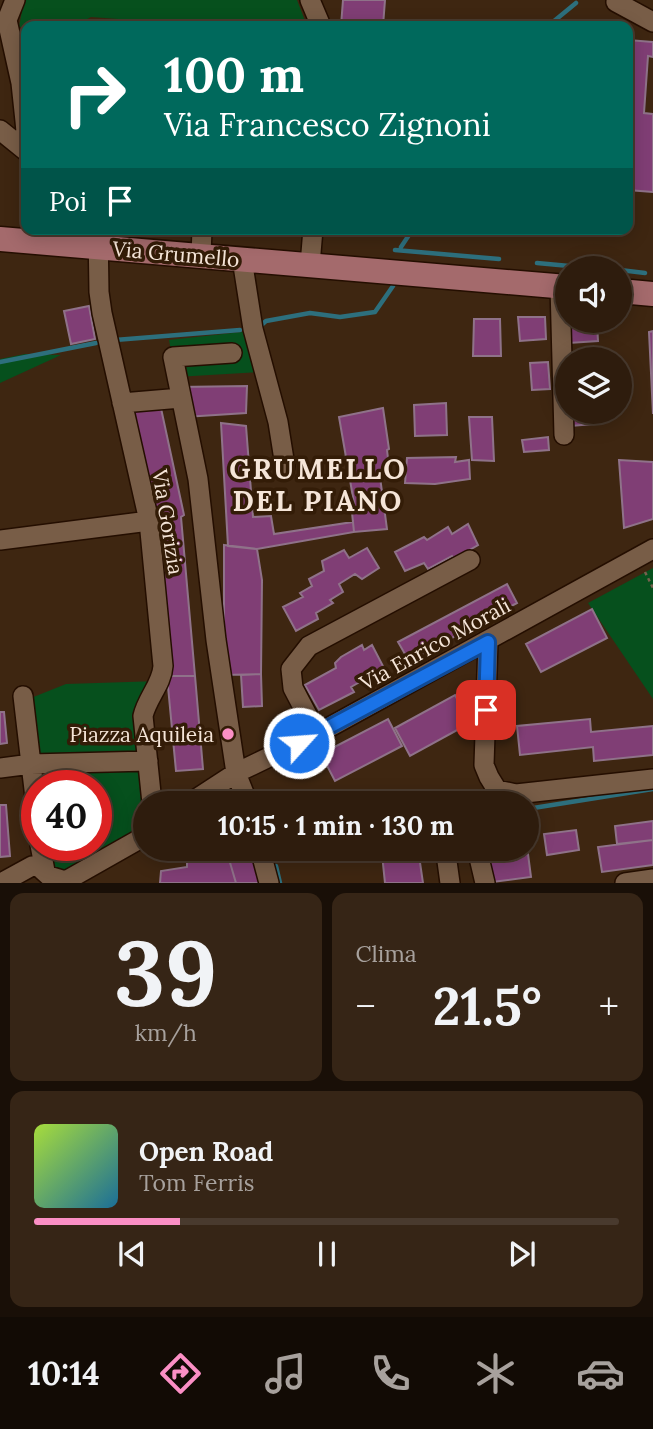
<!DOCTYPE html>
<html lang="it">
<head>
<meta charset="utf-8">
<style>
  body { margin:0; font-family:Lora,serif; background:#362516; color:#f1f3f6; height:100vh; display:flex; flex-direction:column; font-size:26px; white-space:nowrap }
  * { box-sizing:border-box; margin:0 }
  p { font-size:23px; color:#a7a19d }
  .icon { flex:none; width:38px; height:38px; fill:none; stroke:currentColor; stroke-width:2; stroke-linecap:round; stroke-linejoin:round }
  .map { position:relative; height:883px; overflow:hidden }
  .side { display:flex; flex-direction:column; gap:10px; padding:10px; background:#190f07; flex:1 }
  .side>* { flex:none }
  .hud { position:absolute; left:21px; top:21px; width:612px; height:214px; border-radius:14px; box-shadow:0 4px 18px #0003,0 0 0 2px #493a2e; background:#00695c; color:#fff; overflow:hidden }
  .buttons { position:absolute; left:555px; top:256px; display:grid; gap:14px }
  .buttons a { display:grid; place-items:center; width:77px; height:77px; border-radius:50%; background:#2e1c0d; box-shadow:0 4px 18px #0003,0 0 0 2px #493a2e; font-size:35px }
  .speed { position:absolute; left:21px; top:770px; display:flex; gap:14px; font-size:35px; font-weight:700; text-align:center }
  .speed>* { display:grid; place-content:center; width:91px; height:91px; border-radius:50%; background:#2e1c0d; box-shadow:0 4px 18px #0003,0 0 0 2px #493a2e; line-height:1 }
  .speed .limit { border:10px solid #d22; background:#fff; color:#111 }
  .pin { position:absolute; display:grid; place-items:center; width:60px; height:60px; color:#fff; margin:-30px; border-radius:14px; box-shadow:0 4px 10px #0006 }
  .me { position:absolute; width:77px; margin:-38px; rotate:64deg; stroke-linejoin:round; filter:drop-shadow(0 0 5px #0008) }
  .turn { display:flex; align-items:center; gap:24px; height:147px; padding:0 28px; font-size:32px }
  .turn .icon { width:91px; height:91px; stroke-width:2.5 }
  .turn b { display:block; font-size:49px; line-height:60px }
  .then { display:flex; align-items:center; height:66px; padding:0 28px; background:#0003; gap:14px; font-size:26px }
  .big { font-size:52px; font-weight:700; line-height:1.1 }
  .side .widget { flex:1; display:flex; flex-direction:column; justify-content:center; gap:10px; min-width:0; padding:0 24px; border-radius:14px; background:#362516 }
  .side .dial { align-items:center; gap:0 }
  .dial b { font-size:91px; line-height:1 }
  .song { display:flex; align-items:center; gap:21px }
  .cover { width:84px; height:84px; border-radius:10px; background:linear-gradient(135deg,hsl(80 70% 55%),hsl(200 70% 35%)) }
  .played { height:7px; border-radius:4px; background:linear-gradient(90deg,#fb8fc5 25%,#493a2e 25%) }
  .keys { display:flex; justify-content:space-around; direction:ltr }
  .heat { display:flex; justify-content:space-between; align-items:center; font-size:38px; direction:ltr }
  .side .tiles { flex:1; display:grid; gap:10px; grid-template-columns:1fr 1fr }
  .widget:last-child { grid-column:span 2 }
  .trip { position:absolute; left:133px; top:791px; width:406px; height:70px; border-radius:35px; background:#2e1c0d; box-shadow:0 4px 18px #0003,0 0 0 2px #493a2e; font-weight:700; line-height:70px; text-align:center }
  .tabs { display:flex; height:112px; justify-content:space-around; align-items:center; background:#120b05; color:#a7a19d }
  .tabs .icon { width:49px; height:49px }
  .tabs .current { color:#fb8fc5 }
  .tabs b { font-size:32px; color:#f1f3f6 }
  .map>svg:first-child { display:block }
  .green { fill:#06501d }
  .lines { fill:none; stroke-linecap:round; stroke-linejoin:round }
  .stream { stroke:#2d6f7d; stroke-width:4.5 }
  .building { fill:#803e75; stroke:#8f7289; stroke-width:2 }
  .minor-casing { stroke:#240e00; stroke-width:22 }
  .major-casing { stroke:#240e00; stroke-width:27 }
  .path { stroke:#76604d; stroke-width:2.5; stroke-dasharray:3.5 3.5; stroke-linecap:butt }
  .minor { stroke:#785d47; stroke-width:19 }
  .major { stroke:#a46a6c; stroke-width:24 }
  .route-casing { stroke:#114b97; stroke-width:18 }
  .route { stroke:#1a73e8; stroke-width:12 }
  .poi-dot { fill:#fb8fc5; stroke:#331c07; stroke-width:2.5 }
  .labels { text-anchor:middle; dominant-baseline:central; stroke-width:7; stroke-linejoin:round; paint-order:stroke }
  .street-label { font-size:21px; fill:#f5e5d8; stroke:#331c07 }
  .poi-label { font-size:21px; fill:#f5e5d8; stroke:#331c07; text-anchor:end }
  .district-label { font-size:28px; font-weight:bold; letter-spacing:2px; fill:#f5e5d8; stroke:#331c07 }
</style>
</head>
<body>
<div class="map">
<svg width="653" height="883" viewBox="0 0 653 883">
  <rect width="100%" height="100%" fill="#3e2611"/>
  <path class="green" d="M24 0H297L307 26H146L145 21 91 17 76 25 19 27Z
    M251 331 261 372 176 377 169 340Z
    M25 354 61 355 0 383V359Z
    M653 568V699L588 603Z
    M159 681 148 702 145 834 55 879 42 845H96V786H37L21 702 66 684Z"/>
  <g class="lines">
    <path class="stream" d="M548 26 576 3
      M401 247 413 229
      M395 250 499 259
      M537 263 591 268
      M620 270 645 273
      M258 328 266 321 310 313 340 317 375 312 393 286
      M115 340 240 330
      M0 362 96 343
      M527 809 653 789
      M272 850 278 849
      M276 866 280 883"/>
  </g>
  <path class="building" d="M343 0H385L383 26H341Z
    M628 40 653 42V57L648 56 644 113 653 114V192L628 190Z
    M89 306 95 339 71 344 64 311Z
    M518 317H545L546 339 520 341Z
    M474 319H500L501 356H473Z
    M597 323 598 341 569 343 568 325Z
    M653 331V414L649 332Z
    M548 362 550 389 532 390 530 363Z
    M247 386 246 413 185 417 178 387Z
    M159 399 184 515 181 517 195 676H167L126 403Z
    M446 403 447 435 415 436 414 405Z
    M383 408 389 449 387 450 390 475 380 477 387 529 354 532 351 503H354L339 417Z
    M570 411H592L593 424 571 426Z
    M469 417H492L494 461 472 460Z
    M221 423 246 426 253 517 271 516 274 534 353 522 354 532 257 549 228 546Z
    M548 437 549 450 524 452 522 440Z
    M456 457 455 462 469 460 470 479 435 484 405 483 407 458Z
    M619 460 653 462V519L624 528Z
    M468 524 478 545 454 559 452 556 428 569 424 563 405 571 395 552 424 537 427 540 448 527 452 534Z
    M224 545 257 549 262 580 261 674 224 675Z
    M367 548 379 568 362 579 355 574 339 584 343 592 330 600 333 603 316 613 318 619 296 631 283 607 303 597 300 593 312 586 309 579 324 571 322 561 344 550 349 558Z
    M507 584 517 603 409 661 398 642Z
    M592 609 607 638 541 672 526 644Z
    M362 645 364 650 372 645 384 668 351 687 354 692 319 710 305 685 336 668 335 663 341 657Z
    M261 674 262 706 243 707 241 675Z
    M167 676H195L203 769 176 771Z
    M455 695 470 723 410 756 395 728Z
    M0 712H4L7 743 0 744Z
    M388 719 402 746 335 781 321 754Z
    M590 719 591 732 653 726V755L594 761 593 747 520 755 517 726Z
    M382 793 384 803H358L356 796Z
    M356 796 358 803H313Z
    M0 805H6L10 856 0 857Z
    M653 821V840L617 844 615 826Z
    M576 830 579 850 547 855 544 834Z
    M653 840V865L602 872 598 847Z
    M205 849H226L236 883H160L161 871 187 867V862H183L180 852Z
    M226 849H254L263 883H236Z
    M418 849 423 883H385L382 854Z
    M528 854 531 877 492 882 490 859Z"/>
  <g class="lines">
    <defs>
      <path id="minor" d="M15 0 7 20 21 83 25 121 26 132 19 145
        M310 0 321 26
        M616 2 653 22
        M0 130 26 151
        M98 229 99 292 102 313 149 521 163 666C162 684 147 698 143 716L152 803
        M201 256 202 229
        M242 259 253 329 278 422 285 466
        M310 265 313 229
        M560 286 564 435
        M232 353 173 357 198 479 216 640 236 773 248 803
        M122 403 181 398
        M0 540 149 521
        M488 642 484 765 489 777 497 790 516 794 653 779
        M23 696 37 815
        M317 734 293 688 291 669 309 646 470 560
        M0 768 31 764 148 761
        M190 803 236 773 317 734 653 549
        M40 845 45 871
        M260 849 269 883
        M477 849 485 883
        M1 883 32 866 39 867 49 876 66 881
        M62 883 145 836
        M450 883 446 854 454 849
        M625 883 653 879"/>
      <path id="major" d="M0 239 567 287
        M620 291 653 294"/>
    </defs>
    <use href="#minor" class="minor-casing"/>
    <use href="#major" class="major-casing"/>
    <path class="path" d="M645 572 653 588
      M277 854 314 849"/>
    <use href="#minor" class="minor"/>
    <use href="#major" class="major"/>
  </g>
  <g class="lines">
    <defs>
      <path id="route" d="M299 743 488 642 486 710"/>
    </defs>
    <use href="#route" class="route-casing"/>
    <use href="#route" class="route"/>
  </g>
  <circle class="poi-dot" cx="228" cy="734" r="7"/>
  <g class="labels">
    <g class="street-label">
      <text transform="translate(176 254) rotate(5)">Via Grumello</text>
      <text transform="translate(168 522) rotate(81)">Via Gorizia</text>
      <text transform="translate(435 644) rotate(-29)">Via Enrico Morali</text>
    </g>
    <g class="poi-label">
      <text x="214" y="734">Piazza Aquileia</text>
    </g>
    <g class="district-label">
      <text x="318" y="469">GRUMELLO<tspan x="318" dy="32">DEL PIANO</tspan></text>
    </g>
  </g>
</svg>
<div class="buttons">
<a><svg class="icon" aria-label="sound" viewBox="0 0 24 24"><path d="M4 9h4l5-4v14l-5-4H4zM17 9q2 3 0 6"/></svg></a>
<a><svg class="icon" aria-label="layers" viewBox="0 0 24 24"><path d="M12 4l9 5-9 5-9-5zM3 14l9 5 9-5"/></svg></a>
</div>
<div class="speed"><div class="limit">40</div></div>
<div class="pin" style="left:486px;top:710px;background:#d93025"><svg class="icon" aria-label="arrive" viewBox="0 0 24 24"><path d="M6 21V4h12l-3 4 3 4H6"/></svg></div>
<svg class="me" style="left:299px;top:743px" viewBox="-20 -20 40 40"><circle r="17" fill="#1a73e8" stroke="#fff" stroke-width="3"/><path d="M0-11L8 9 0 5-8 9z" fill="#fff"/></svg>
<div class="trip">10:15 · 1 min · 130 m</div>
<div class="hud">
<div class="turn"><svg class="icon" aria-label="right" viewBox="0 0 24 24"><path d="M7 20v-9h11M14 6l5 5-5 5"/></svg><div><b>100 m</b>Via Francesco Zignoni</div></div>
<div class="then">Poi<svg class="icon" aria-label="arrive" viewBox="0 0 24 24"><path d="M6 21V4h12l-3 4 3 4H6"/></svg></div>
</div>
</div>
<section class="side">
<div class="tiles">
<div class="widget dial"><b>39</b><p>km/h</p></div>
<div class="widget"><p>Clima</p>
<div class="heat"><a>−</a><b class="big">21.5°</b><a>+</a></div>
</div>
<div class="widget">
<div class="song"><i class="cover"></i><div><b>Open Road</b><p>Tom Ferris</p></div></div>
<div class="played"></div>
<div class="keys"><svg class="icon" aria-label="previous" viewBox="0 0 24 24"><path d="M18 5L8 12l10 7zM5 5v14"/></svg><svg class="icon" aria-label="pause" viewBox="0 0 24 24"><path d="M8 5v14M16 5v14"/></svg><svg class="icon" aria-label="next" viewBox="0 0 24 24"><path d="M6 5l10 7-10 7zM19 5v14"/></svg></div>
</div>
</div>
</section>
<nav class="tabs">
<b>10:14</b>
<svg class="icon current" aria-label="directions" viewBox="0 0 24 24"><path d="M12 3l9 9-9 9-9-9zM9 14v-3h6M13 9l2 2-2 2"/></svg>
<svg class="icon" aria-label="music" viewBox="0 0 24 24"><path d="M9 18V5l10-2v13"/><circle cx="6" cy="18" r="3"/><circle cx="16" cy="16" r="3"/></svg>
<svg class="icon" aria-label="phone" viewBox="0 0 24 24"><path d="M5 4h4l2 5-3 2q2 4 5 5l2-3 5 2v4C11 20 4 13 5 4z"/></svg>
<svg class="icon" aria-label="climate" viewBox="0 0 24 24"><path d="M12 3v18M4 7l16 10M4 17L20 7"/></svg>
<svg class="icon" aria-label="car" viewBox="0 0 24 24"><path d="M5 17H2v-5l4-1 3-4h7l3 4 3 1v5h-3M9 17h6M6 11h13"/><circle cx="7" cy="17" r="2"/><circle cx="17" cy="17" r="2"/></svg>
</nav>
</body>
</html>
